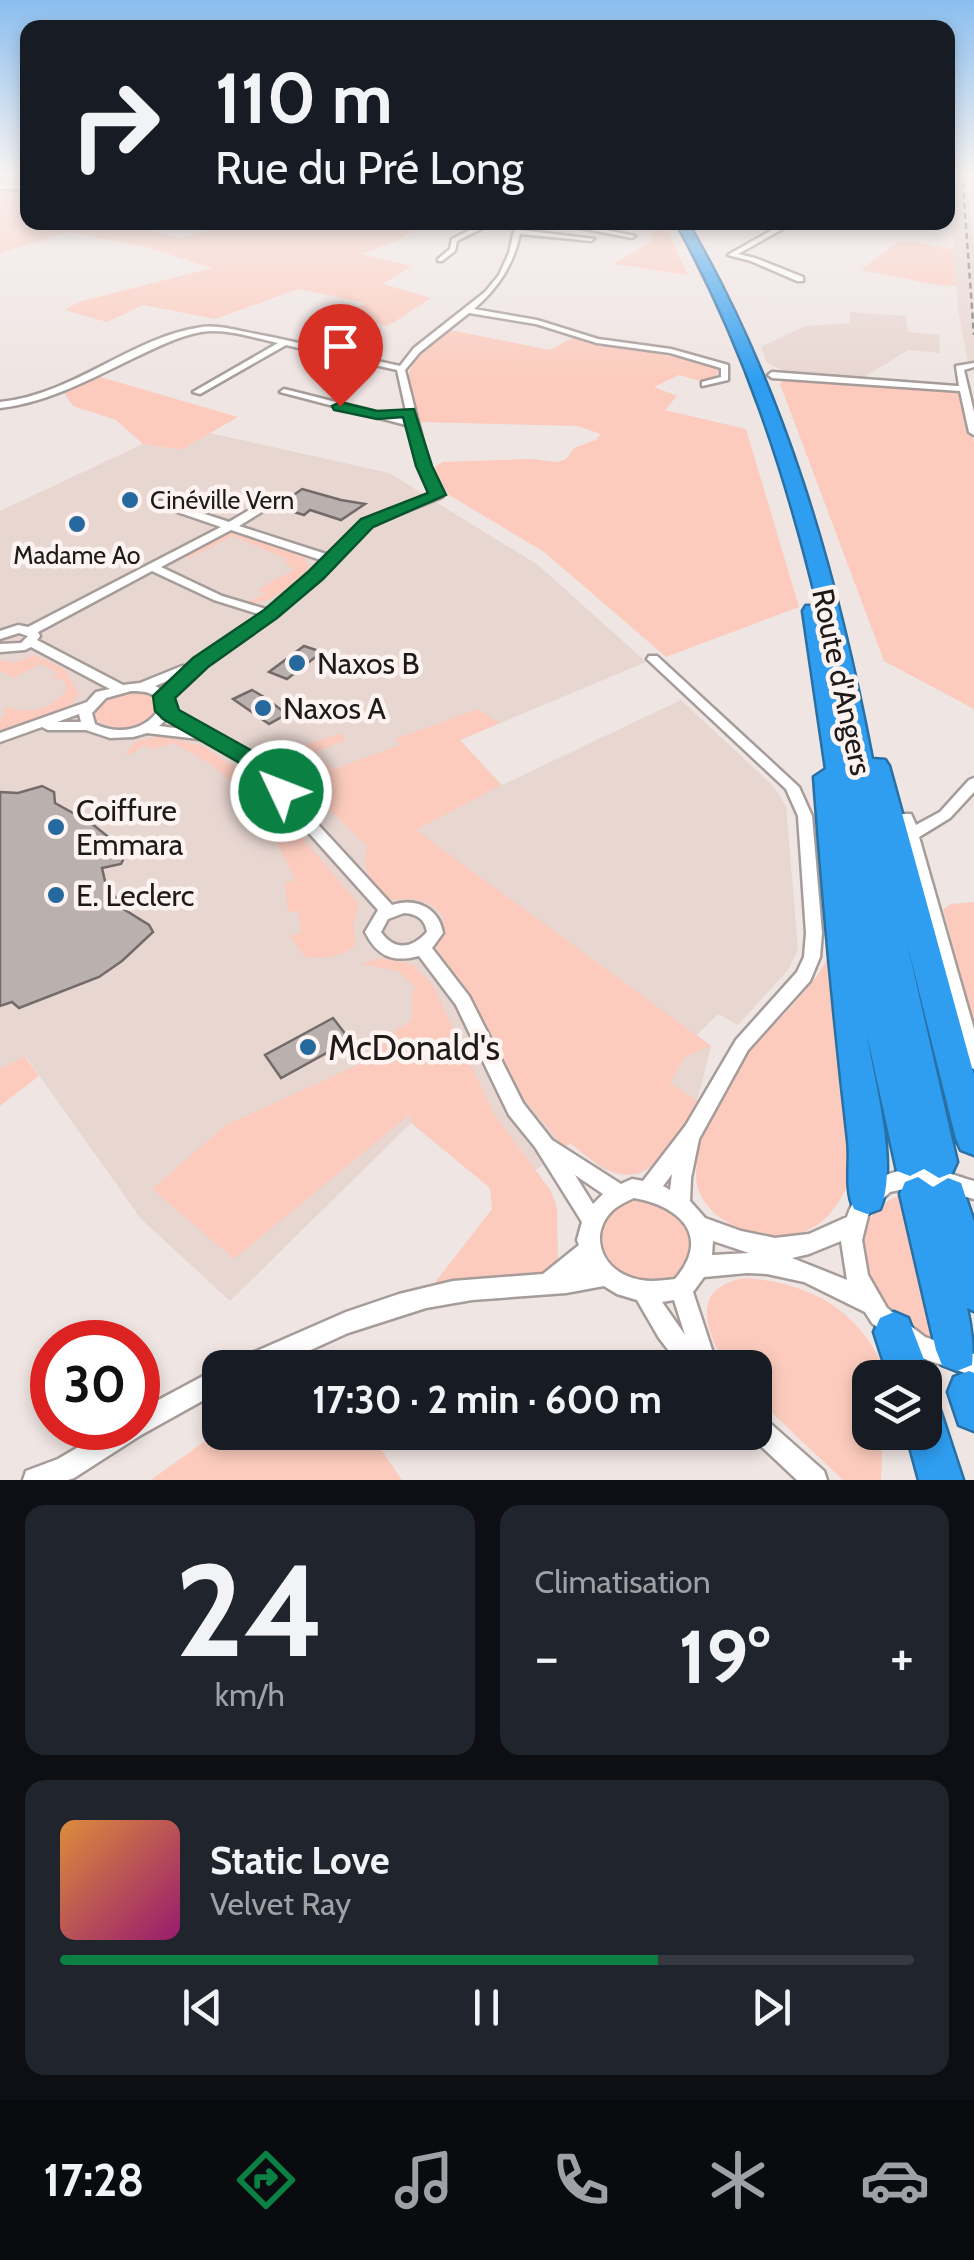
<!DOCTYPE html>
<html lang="fr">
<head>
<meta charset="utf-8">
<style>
  body { margin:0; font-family:Cabin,sans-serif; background:#20242c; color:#f1f3f6; height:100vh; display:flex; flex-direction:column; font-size:38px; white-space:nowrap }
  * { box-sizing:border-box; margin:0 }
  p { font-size:32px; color:#9ea1a6 }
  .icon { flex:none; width:55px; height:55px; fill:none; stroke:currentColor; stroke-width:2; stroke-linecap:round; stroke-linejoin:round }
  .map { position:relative; height:1480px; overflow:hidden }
  .sheet { display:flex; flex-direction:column; gap:25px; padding:25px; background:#0d0f14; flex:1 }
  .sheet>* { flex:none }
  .hud { position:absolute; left:20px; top:20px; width:935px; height:210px; border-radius:20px; box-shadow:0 5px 15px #0003; background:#171b24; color:#f1f3f6; overflow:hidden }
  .tools { position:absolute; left:852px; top:1360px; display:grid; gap:20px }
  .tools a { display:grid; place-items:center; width:90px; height:90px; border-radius:20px; background:#171b24; box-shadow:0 5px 15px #0003; font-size:50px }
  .speed { position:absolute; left:30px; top:1320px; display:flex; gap:20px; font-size:50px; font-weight:700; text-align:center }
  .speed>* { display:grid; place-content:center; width:130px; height:130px; border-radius:50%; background:#171b24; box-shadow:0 5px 15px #0003; line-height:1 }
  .speed .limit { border:15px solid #d22; background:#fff; color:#111 }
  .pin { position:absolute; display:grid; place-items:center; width:85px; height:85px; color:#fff; margin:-102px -42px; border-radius:50% 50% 50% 0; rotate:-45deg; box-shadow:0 0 10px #0007 }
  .pin .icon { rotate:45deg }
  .me { position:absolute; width:110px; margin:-55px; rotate:313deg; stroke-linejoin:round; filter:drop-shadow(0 0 8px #0008) }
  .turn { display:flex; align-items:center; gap:35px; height:210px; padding:0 30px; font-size:45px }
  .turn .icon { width:130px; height:130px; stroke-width:2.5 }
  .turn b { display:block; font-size:70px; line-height:85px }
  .big { font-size:75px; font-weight:700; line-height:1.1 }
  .sheet .widget { flex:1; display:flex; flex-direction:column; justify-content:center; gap:15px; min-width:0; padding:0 35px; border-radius:20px; background:#20242c }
  .sheet .dial { align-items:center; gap:0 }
  .dial b { font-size:130px; line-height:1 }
  .song { display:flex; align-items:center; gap:30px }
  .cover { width:120px; height:120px; border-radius:15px; background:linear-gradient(135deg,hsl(30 70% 55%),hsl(320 70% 35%)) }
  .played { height:10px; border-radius:5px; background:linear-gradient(90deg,#0b8043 70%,#363941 70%) }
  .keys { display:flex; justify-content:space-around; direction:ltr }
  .heat { display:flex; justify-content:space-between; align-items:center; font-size:55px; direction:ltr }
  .sheet .tiles { flex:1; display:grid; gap:25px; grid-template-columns:1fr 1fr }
  .widget:last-child { grid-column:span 2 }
  .trip { position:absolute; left:202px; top:1350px; width:570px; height:100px; border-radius:20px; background:#171b24; box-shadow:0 5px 15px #0003; font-weight:700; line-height:100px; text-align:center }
  .tab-bar { display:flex; height:160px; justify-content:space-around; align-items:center; background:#090b0e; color:#9ea1a6 }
  .tab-bar .icon { width:70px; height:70px }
  .tab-bar .active { color:#0b8043 }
  .tab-bar b { font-size:45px; color:#f1f3f6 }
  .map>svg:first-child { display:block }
  .built { fill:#e8d6d1 }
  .green { fill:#fccbbe }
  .building { fill:#bab0ae; stroke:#736b69; stroke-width:2.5 }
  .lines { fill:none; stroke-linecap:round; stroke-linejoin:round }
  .street-casing { stroke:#a69c9a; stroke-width:5 }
  .secondary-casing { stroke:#a69c9a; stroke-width:5 }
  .highway-casing { stroke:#2970a5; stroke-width:5 }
  .street { fill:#fff; fill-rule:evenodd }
  .secondary { fill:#c1e2fa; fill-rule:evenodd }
  .highway { fill:#2f9ef0; fill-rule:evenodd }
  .rail { stroke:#787270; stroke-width:2.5; stroke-dasharray:6 4; stroke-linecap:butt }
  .route { fill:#0b8043; stroke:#07532c; stroke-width:2.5 }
  .poi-dot { fill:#25699e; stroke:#fdf3f0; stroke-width:4 }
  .labels { text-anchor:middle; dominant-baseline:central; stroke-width:9; stroke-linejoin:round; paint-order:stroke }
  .far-poi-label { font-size:25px; fill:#1e1a19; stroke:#fdf3f0; text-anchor:start }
  .poi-label { font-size:30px; fill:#1e1a19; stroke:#fdf3f0; text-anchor:start }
  .street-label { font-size:30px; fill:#1e1a19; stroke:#fdf3f0 }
  .near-poi-label { font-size:35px; fill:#1e1a19; stroke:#fdf3f0; text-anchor:start }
</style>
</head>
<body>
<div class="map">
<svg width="974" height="1480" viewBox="0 0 974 1480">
  <rect width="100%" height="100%" fill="#efe5e3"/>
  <path class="built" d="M948 173H966L974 245V364L968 363 958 310 952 230 834 223 948 222Z
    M850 312 906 316 908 332 939 335 940 353 908 350 859 380 792 375 767 363 761 347 805 326 850 323Z
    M210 433 389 473 538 565 646 662 460 740 502 785 681 700 773 786 786 806 798 949 788 970 738 1025 718 1014 697 1035 711 1046 697 1101 670 1152 665 1151 653 1166 639 1174 621 1175 601 1168 570 1143 536 1170 490 1188 411 1123 230 1301 141 1219 26 1057 0 1068V511L143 444 181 450Z"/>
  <path class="green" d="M27 177 28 222 119 223 181 238 231 223 260 226 272 222 427 223 396 241 361 254 411 266 383 284 431 298 388 326 341 317 365 303 298 289 215 319 143 305 107 322 64 310 79 302 212 268 142 246 69 232 0 253V185Z
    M665 226 688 275 614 264 653 240 648 227Z
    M908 241 953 249 956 285 943 286 861 270 898 242Z
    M450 330 550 350 574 337 714 365 719 369 716 376 703 382 679 375 654 387 677 396 665 410 746 429 799 607 666 657 544 552 449 495 432 469 443 462 531 459 558 462 566 459 574 448 596 440 601 434 577 426 418 422C418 411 413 403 410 392 402 360 428 348 450 330Z
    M97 376 238 417 181 450 143 444 116 420 73 406 63 391Z
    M784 379 962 391 974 443V709L884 661 780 384Z
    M233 532 305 557 309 568C289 586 273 605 246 603L266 593 257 590 295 569 284 563 288 560 233 536 189 558 179 556Z
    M35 655 64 669 79 694C63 720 29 725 0 734V719L7 714 2 711 13 705 11 709C32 714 54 708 67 689L63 679 51 678 58 673 41 664 13 678 0 670V660L15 663Z
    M128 691 154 697 157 706C146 729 117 733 97 721L96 707 105 698Z
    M478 709 500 723 460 740 501 785 416 830 711 1046 685 1057 670 1083 697 1101 670 1152 665 1151C632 1194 604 1170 570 1143L565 1148 514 1087 471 996 436 947 445 932 443 916C429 898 411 897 390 900 376 885 357 868 368 847L269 750 277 745 287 752 340 733 346 740 313 753 334 769 400 745 395 739Z
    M161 736 202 746 248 776 233 783 209 763 174 743 152 749 144 745 130 755 125 753 137 741Z
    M252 780 359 904 353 925 356 945C340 958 324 959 305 957L290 936 301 933 298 911 288 912 285 883 295 880 266 821 238 787Z
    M974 902V1024L943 909 951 904Z
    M829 952H834C838 1010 843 1069 848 1127 849 1142 855 1166 850 1180 841 1201 828 1222 806 1231 764 1249 686 1218 697 1165L690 1160C704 1126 720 1093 741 1062 762 1033 823 982 829 952Z
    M380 958 412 964 433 986 494 1114 551 1191 557 1208 558 1265 539 1277 430 1289 492 1209 490 1188 412 1123 409 1115 234 1259 152 1189 226 1125 364 1062 371 1046 412 1020V993L416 988 398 971 361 964Z
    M25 1057 39 1076 0 1106V1068Z
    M907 1192 944 1348C925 1340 907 1330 892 1316 850 1276 846 1213 907 1192Z
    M643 1198C673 1210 689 1218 692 1252L674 1279C604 1301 569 1207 643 1198Z
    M745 1278C812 1283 861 1311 887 1375L870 1378V1432L883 1433 881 1480H843L755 1397V1368L728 1367C705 1332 689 1287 745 1278Z
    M220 1430 370 1433 402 1480H151Z"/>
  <path class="building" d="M302 489 341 500 365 504 341 520 310 510 304 515 277 507Z
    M304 646 322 652 287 679 269 672Z
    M252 690 264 697 287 714 269 724 233 699Z
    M42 786 54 792 55 803 91 823 127 852 121 864 102 868 105 881 122 908 149 925 153 932 122 961 99 977 19 1008 12 1002 0 1006V792L18 793Z
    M333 1018 350 1040 281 1078 265 1055Z"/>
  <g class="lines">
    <defs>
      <path id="street" d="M0 185H28V189H0Z
        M486 222H495L457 241 455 251 442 261H438V259L450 249 452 239Z
        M516 222H522L520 230 594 239 591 241 520 234C513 266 498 288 474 309L537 320 598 339 671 349 728 365V380L702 386V382L721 377V368L670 353 597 343 536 324 469 313 420 352 405 370 429 466 443 495 442 497 371 525 336 562 275 617 204 666 170 697 175 706 173 709 239 746 268 770 392 905C416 897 439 908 443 933L432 948 469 996 523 1103 552 1140 621 1184 632 1179 643 1181 686 1125 736 1040 797 972 804 957 806 933 798 816 786 789 647 659 649 656H657L799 787 812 816 822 933 820 957 810 981 748 1050 699 1139 691 1178 690 1201 705 1218 741 1231 775 1238 809 1234 847 1217C857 1185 888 1169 920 1168 937 1167 958 1177 974 1181V1199L922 1185 890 1192 869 1212 862 1240 868 1275 887 1308 925 1337 974 1354V1376L910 1354 872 1323 865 1312 804 1282 767 1274 747 1273 704 1277 693 1292 718 1368H682L659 1338 637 1300 617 1294 604 1286 566 1293 472 1300 426 1308 348 1333 271 1368H233L236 1360 346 1312 399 1294 453 1281 543 1274 579 1245 577 1240 582 1222 535 1147 509 1115 456 1005 419 956C392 963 377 956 365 932L378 910 258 776 229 752 204 738 199 739 147 733 133 737 110 738 86 730H48L42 727 0 742V733L87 702 96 692 110 689 31 647 25 650 0 652V644L21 643 28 636 19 633 0 639V631L18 625 28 627 221 527 157 505V501H165L229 522 268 499H276V503L239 526 329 555 363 521 432 494 419 466 410 426 280 392 284 389 408 420 397 370 286 345 200 394 193 392 278 343C254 338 226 328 201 332 179 336 157 347 136 357 92 378 50 402 0 408V402C76 394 131 337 202 327 220 325 239 331 256 334 304 343 352 356 400 366L414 348 485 292 499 275 509 253ZM231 530 324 561 269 610 222 596 161 567ZM152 571 214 600 262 615 189 666H182L140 683 123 685 37 640 40 636 38 632ZM177 677 163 690 155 686ZM131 691C145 691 156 692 161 706 148 730 119 736 95 724L92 713 106 698ZM79 714 81 722H57ZM168 718 190 730 159 726ZM404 913C417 914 425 919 427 932 412 949 394 951 381 932L388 919ZM672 1174 670 1190 663 1186ZM575 1175 603 1194 593 1204ZM634 1198C680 1206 712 1236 675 1279 659 1281 643 1283 627 1276 599 1264 590 1232 613 1210 619 1205 627 1201 634 1198ZM713 1241 749 1253 712 1255ZM841 1241 847 1280 792 1258 809 1254ZM674 1300 685 1335 662 1302Z
        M550 222H566L635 236 632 238Z
        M786 222H795L738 254 755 258 803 277V281H797L751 261 728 255Z
        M974 363V367L964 370 974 412V435L969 432 960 391 772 378 768 375 772 372 957 386H959L956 366Z
        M974 778V792L950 818 919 837 974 1029V1069L967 1066 965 1061 899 817 901 814H911L916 825 940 812 969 780Z
        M220 1367 222 1368H220V1391L141 1435 74 1478 68 1480H23L26 1471 58 1459 111 1428H138V1411Z
        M755 1413 763 1417 824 1471 827 1480H797L747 1433 755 1432Z"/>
      <path id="secondary" d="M28 175V180L0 186V182Z"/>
      <path id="highway" d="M676 222H687C784 388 836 571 872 759L885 760 889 766 974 1075V1155L961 1150 956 1139 907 943 957 1162 952 1173 939 1178 924 1169 910 1176 897 1171 867 1035C874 1081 899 1167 880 1209L867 1214 854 1209C844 1187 851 1163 848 1140 834 1019 823 899 814 777L826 769 803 611 806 606H818C786 472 743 343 676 222Z
        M918 1177 933 1187 948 1178 961 1183 974 1222V1311L967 1308C971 1327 974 1345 972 1365L957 1371 942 1365 936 1350 900 1194 905 1182Z
        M894 1312 908 1318 931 1378 925 1392V1378H889L874 1332 880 1318Z
        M969 1371 974 1373V1431L959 1425 948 1392 954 1377Z
        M925 1403 940 1410 963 1480H919L906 1432H925Z"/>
    </defs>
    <use href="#street" class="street-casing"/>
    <use href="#secondary" class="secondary-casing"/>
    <use href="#highway" class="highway-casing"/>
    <use href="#street" class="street"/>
    <use href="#secondary" class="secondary"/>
    <use href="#highway" class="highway"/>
    <path class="rail" d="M962 173 974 335"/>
  </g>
  <linearGradient id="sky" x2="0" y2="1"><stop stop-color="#8abeee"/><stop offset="0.46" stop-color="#f8f3f2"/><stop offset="1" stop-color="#f8f3f2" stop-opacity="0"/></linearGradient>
  <rect width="974" height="380" fill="url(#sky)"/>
  <path class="route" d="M340 402 377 411 414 409 432 466 446 495 373 527 323 579 277 618 208 667 175 698 179 710 254 752 290 785 293 791 290 796H273L238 762 163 719 155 711 153 696 193 658 264 610 309 571 361 519 428 493 416 466 403 417 377 419 334 410 332 406Z"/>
  <g class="poi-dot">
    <circle cx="130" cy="500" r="10"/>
    <circle cx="77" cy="524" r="10"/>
    <circle cx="297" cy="663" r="10"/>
    <circle cx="263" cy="708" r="10"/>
    <circle cx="56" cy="827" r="10"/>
    <circle cx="56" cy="895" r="10"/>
    <circle cx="308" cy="1047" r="10"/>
  </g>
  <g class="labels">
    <g class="far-poi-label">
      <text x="150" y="500">Cinéville Vern</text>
      <text x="77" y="555" text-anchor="middle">Madame Ao</text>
    </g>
    <g class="poi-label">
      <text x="317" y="663">Naxos B</text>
      <text x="283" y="708">Naxos A</text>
      <text x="76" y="810">Coiffure<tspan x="76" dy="34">Emmara</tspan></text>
      <text x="76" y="895">E. Leclerc</text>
    </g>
    <g class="street-label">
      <text transform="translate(842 682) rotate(78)">Route d'Angers</text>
    </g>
    <g class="near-poi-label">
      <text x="328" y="1047">McDonald's</text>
    </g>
  </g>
</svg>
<div class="tools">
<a><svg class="icon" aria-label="layers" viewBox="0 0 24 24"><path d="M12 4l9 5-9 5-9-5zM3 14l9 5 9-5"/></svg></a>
</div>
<div class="speed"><div class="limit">30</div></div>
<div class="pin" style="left:340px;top:406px;background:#d93025"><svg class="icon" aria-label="arrive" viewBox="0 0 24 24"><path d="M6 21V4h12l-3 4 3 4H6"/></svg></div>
<svg class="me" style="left:281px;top:791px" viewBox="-20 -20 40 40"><circle r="17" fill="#0b8043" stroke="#fff" stroke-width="3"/><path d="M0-11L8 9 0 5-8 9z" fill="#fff"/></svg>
<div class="trip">17:30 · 2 min · 600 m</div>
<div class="hud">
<div class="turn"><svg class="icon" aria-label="right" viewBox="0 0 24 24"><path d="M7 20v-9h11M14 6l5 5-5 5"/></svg><div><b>110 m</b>Rue du Pré Long</div></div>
</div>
</div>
<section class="sheet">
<div class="tiles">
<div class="widget dial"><b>24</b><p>km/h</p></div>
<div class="widget"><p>Climatisation</p>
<div class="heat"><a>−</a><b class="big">19°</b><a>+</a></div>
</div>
<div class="widget">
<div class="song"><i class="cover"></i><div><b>Static Love</b><p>Velvet Ray</p></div></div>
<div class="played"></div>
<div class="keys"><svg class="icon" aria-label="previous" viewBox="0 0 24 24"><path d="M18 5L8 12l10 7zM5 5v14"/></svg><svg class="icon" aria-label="pause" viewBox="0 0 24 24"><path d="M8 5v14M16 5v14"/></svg><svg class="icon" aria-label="next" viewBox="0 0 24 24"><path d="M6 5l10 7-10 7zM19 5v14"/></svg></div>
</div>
</div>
</section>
<nav class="tab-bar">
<b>17:28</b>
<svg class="icon active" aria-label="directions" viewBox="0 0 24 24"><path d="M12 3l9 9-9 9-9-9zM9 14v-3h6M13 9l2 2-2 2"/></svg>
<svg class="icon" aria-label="music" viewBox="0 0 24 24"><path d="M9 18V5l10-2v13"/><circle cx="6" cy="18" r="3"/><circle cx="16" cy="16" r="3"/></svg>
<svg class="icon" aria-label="phone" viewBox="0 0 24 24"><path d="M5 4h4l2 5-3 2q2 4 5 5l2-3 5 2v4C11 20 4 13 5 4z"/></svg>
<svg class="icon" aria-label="climate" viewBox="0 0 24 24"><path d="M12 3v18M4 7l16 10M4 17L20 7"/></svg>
<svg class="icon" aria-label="car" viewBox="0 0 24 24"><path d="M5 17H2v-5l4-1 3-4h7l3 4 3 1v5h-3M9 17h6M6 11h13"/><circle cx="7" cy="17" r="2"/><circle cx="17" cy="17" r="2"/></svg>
</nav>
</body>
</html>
